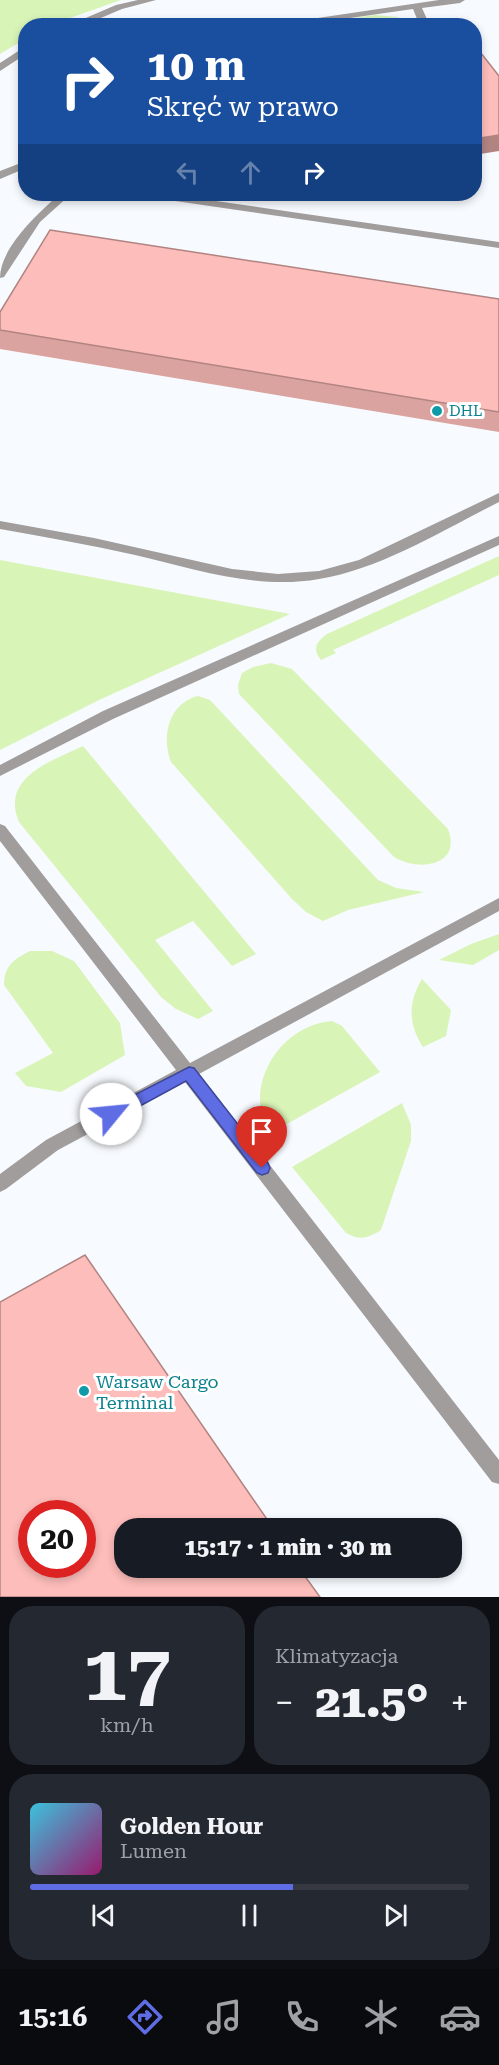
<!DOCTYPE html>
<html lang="pl">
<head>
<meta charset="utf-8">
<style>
  body { margin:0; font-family:"Roboto Serif",serif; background:#242831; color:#f1f3f6; height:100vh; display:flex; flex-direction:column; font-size:22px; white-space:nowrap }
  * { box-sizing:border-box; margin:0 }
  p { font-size:20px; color:#9ea1a6 }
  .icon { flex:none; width:33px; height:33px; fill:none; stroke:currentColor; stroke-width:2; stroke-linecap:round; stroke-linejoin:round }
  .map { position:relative; height:1597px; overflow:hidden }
  .drawer { display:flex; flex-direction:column; gap:9px; padding:9px; background:#0d0f14; flex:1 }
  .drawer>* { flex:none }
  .top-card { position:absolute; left:18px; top:18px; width:464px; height:183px; border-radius:24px; box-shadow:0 3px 9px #0003; background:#1a4fa0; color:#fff; overflow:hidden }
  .speed { position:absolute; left:18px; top:1500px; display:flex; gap:12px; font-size:30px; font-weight:700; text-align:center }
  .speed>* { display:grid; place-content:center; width:78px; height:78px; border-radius:50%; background:#171b24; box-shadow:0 3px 9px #0003; line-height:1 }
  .speed .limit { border:9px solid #d22; background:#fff; color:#111 }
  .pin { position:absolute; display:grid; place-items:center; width:51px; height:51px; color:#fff; margin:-62px -26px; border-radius:50% 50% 50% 0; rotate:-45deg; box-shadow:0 0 6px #0007 }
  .pin .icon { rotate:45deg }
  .me { position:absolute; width:66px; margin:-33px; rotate:62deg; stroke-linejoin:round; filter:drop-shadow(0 0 4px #0008) }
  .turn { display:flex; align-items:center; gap:21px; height:126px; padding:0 30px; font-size:27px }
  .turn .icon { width:78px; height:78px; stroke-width:2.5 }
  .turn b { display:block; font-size:42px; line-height:51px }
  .lanes { display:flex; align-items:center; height:57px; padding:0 30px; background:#0003; justify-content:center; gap:30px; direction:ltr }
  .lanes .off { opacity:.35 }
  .big { font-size:45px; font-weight:800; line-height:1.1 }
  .drawer .tile { flex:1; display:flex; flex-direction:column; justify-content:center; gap:9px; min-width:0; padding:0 21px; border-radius:24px; background:#242831 }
  .drawer .dial { align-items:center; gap:0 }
  .dial b { font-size:78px; line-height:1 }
  .song { display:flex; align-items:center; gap:18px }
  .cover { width:72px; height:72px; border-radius:9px; background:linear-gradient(135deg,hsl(190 70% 55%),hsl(320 70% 35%)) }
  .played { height:6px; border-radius:3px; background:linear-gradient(90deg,#5f6de5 60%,#363941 60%) }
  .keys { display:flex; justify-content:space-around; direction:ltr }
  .heat { display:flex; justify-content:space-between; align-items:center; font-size:33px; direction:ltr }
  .drawer .tiles { flex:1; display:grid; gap:9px; grid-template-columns:1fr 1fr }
  .tile:last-child { grid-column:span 2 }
  .trip { position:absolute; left:114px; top:1518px; width:348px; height:60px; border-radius:24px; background:#171b24; box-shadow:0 3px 9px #0003; font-weight:800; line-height:60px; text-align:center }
  .menu { display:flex; height:96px; justify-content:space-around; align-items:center; background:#090b0e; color:#9ea1a6 }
  .menu .icon { width:42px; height:42px }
  .menu .on { color:#5f6de5 }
  .menu b { font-size:27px; color:#f1f3f6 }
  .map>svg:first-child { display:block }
  .green { fill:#d9f4b7 }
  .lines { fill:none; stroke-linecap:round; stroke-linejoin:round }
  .service { fill:#a09d9c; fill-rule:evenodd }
  .wall { fill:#daa3a0 }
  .shaded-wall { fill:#b18482 }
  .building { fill:#fdbdba; stroke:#b18482; stroke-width:1.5; fill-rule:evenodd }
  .route { fill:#5f6de5; stroke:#3e4795; stroke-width:1.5 }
  .culture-dot { fill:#0f9aa8; stroke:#fff; stroke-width:2 }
  .labels { text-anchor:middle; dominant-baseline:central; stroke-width:6; stroke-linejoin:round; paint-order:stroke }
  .culture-label { font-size:15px; fill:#0d838f; stroke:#fff; text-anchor:start }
  .near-culture-label { font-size:18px; fill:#0d838f; stroke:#fff; text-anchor:start }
</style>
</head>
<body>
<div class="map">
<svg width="499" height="1597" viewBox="0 0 499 1597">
  <rect width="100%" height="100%" fill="#f7fafe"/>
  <path class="green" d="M0 0H121L50 25 26 26 25 39 0 54Z
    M376 15 397 17 412 25H301Z
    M499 556V575L333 650 336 653 321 660C312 649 316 642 327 634Z
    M0 560 290 614 99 700 0 750Z
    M271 663 292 669 448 829C462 866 419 872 394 857L239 694 238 685 242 673 253 667Z
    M198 696 210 700 378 880 396 888 424 892 348 910 323 921 306 912 292 899 171 762C161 736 169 703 198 696Z
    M83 746 256 954 232 966 193 921 155 940 213 1011 198 1019 176 1009 161 997 19 822C0 777 52 761 83 746Z
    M499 934V950L473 965 439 960 471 944Z
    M30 951H52L74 961 120 1023 125 1055 61 1092 26 1086 15 1073 53 1053 4 985C4 966 14 959 30 951Z
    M422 979 451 1010 446 1036 423 1047C408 1024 408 1002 422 979Z
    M332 1021 342 1026 380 1072 269 1134C242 1087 279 1025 332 1021Z
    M402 1103 411 1125V1141L381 1230C368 1238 360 1241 346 1233L292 1167Z"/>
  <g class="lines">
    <path class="service" d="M138 0H156L122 9 82 26H67L116 5Z
      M439 0H465L460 3 422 8 430 26H420L413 9 294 26H264Z
      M26 46V54L0 71V63Z
      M26 161V168L0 179V171Z
      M60 194H71L40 222 4 277 0 278C0 248 38 213 60 194Z
      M143 194H167L499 242V248L148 197Z
      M499 493V502C443 530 381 569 319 579 258 590 194 569 135 555 90 545 45 537 0 529V521L94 538 232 569 278 574 319 571 359 560Z
      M499 536V545L113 719 0 776V765L103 711Z
      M0 824 5 826 190 1063 499 898V911L199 1074 499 1460V1484L492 1482 185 1082 58 1150 6 1189 0 1192V1174L46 1140 176 1070 0 841Z"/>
  </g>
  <path class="wall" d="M499 299V432L0 349V312Z"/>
  <path class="shaded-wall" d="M499 135V151L474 155V139Z"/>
  <path class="building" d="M474 48H477L499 76V135L474 139Z
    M50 230 499 299V412L0 330V312Z
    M85 1255 273 1528H124V1568H299L320 1597H0V1302ZM32 1514H82V1564H32Z"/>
  <path class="route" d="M189 1067 194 1068 268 1163 270 1168 268 1173 262 1175 257 1173 186 1081 116 1119 111 1121 105 1119 103 1114 105 1110Z"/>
  <g class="culture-dot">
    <circle cx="437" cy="411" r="6"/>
    <circle cx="84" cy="1391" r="6"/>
  </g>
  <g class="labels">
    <g class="culture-label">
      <text x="449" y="411">DHL</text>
    </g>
    <g class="near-culture-label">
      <text x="96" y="1381">Warsaw Cargo<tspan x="96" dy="21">Terminal</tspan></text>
    </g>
  </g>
</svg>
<div class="speed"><div class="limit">20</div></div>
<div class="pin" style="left:262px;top:1168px;background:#d93025"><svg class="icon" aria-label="arrive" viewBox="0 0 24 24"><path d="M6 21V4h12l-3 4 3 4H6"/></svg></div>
<svg class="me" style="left:111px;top:1114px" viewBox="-20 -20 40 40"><circle r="19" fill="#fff"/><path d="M0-13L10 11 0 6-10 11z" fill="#5f6de5"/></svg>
<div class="trip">15:17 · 1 min · 30 m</div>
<div class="top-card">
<div class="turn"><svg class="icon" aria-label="right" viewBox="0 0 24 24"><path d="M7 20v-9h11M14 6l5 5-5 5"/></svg><div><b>10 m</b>Skręć w prawo</div></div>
<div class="lanes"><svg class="icon off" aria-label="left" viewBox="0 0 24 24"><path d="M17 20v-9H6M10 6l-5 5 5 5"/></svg><svg class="icon off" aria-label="ahead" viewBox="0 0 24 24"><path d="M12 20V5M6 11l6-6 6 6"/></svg><svg class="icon" aria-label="right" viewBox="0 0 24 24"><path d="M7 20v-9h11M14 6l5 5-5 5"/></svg></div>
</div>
</div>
<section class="drawer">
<div class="tiles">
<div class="tile dial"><b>17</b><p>km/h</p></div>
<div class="tile"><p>Klimatyzacja</p>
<div class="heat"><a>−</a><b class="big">21.5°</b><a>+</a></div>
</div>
<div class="tile">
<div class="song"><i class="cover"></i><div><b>Golden Hour</b><p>Lumen</p></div></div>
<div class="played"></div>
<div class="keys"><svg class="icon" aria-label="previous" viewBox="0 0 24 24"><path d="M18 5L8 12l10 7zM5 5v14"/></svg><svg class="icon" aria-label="pause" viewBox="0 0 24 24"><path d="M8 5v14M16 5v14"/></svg><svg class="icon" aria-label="next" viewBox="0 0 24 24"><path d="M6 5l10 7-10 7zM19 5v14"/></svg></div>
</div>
</div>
</section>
<nav class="menu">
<b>15:16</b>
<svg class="icon on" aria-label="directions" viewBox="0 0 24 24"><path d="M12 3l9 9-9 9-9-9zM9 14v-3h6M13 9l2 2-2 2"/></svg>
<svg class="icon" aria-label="music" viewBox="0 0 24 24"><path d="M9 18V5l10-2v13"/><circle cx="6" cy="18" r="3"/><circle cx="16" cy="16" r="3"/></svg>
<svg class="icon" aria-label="phone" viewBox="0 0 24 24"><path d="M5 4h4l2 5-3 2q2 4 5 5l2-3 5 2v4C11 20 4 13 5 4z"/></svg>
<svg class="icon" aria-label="climate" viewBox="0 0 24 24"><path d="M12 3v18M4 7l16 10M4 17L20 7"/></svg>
<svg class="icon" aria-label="car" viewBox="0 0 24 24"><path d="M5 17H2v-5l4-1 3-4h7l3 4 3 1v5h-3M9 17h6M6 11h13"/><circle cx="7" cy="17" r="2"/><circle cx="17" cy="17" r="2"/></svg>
</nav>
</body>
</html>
